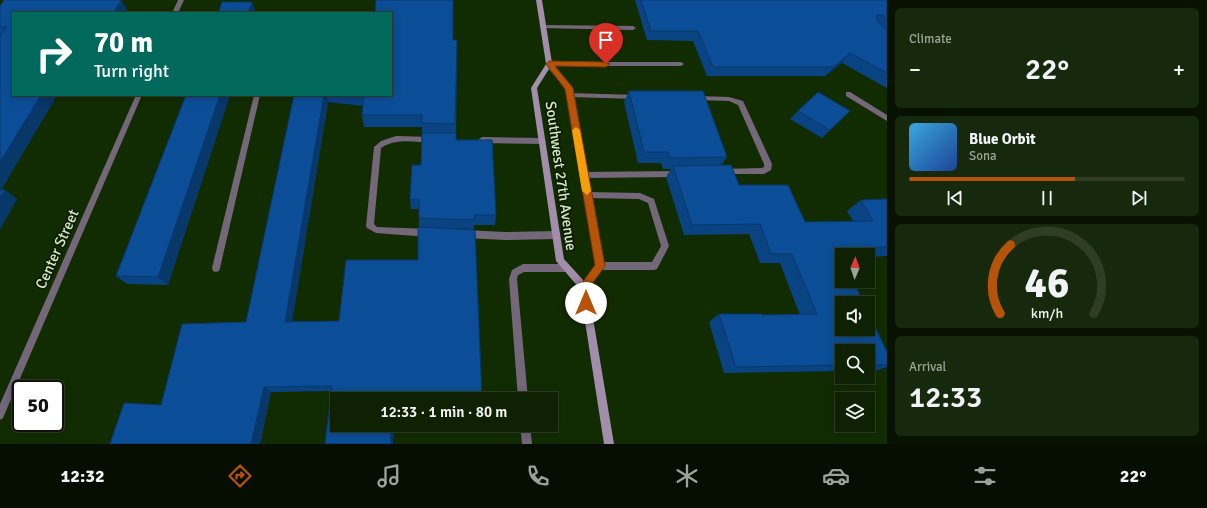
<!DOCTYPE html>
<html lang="en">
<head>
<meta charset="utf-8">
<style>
  body { margin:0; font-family:Signika,sans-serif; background:#17290c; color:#f1f3f6; height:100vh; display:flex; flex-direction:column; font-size:15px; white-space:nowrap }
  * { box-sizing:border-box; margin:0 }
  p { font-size:13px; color:#9ba399 }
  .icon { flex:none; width:22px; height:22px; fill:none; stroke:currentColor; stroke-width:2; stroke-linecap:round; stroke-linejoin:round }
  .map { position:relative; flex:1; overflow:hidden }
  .drawer { display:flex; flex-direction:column; gap:8px; padding:8px; background:#081201; width:320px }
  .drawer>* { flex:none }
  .hud { position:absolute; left:12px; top:12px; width:380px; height:84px; border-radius:0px; box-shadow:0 2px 10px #0003,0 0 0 1px #2e3e24; background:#00695c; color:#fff; overflow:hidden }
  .needle { width:26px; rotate:2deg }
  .fabs { position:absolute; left:835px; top:248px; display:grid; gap:8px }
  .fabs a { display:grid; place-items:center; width:40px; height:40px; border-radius:0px; background:#0e2102; box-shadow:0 2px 10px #0003,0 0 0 1px #2e3e24; font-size:20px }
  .speed { position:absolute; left:12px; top:380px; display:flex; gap:8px; font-size:20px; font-weight:700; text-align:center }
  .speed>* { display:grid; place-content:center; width:52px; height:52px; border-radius:50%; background:#0e2102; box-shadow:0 2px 10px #0003,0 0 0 1px #2e3e24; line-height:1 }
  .speed .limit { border:2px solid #111; border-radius:6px; background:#fff; color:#111 }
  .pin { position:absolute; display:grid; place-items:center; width:34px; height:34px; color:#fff; margin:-41px -17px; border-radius:50% 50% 50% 0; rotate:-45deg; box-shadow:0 0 4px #0007 }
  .pin .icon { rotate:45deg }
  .me { position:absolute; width:44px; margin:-22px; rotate:0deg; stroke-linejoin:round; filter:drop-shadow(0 0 3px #0008) }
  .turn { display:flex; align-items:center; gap:14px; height:84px; padding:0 16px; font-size:18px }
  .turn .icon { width:52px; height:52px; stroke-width:2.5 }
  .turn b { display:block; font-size:28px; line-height:34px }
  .big { font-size:30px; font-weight:600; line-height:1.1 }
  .drawer .tile { flex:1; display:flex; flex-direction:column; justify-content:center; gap:6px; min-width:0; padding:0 14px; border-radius:6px; background:#17290c }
  .drawer .dial { align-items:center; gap:0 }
  .dial svg { height:104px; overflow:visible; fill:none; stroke:#2e3e24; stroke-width:7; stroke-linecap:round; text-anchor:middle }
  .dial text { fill:#f1f3f6; stroke:none }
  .song { display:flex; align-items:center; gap:12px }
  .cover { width:48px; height:48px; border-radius:6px; background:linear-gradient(135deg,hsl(200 70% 55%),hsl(220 70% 35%)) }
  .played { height:4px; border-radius:2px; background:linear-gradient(90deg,#b45309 60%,#2e3e24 60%) }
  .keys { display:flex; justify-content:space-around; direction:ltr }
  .heat { display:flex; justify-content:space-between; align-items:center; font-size:22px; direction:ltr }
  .trip { position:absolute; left:330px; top:392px; width:228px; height:40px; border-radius:0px; background:#0e2102; box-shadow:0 2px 10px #0003,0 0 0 1px #2e3e24; font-weight:600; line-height:40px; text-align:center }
  .menu { display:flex; height:64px; justify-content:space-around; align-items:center; background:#060d01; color:#9ba399 }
  .menu .icon { width:28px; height:28px }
  .menu .current { color:#b45309 }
  .menu b { font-size:18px; color:#f1f3f6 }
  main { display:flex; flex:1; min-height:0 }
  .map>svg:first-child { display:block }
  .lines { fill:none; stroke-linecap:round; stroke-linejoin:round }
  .service { fill:#74677a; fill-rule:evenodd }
  .minor { fill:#74677a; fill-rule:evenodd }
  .secondary { fill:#a28dab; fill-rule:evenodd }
  .wall { fill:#094382; fill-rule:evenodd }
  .shaded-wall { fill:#08376a }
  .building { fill:#0b4e97; stroke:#08376a }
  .route { fill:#b45309; stroke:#753606 }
  .slow { fill:#f59e0b }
  .labels { text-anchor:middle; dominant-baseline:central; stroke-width:4; stroke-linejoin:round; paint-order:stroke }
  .street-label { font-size:15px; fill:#d8e9d0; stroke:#0d2102 }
</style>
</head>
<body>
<main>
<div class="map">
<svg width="887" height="444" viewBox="0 0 887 444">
  <rect width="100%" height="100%" fill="#122c02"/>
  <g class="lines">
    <path class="service" d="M543 25 633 26 636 28 633 30 541 28V26Z
      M547 62H681L684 64 681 66H549L546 64Z
      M846 92H850L887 115V121L846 96Z
      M568 93 637 95 640 97 637 99 570 97H568Z
      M254 95H260L220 268 219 271 216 272 213 271 212 268Z
      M695 96 729 97 743 101 772 164 771 170 764 174H720L719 172 720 170 723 169 762 168 764 167V164L738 105 729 101 697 100H695Z
      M396 136 432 137 436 140 432 143C415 142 396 138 381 148L374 224 377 227 429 229 432 231 433 233 432 235 429 237 376 233 367 228 366 226 374 147 381 141Z
      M482 137 542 138 546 141 542 144 482 143 478 140Z
      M677 171 681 174 677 177 584 178 580 175 584 172Z
      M587 192 640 193 654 199 669 246 657 269 654 270H600L597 269 596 266 597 263 600 262H652L661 246 648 203 639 199 587 198 584 197 583 195 584 193Z
      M465 230 505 232 556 231 559 232 560 235 559 238 556 239 505 240 465 238 462 236 461 234 462 232Z
      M523 264H566L569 265 570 268 569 271 566 272H524L518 275 517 279 528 399H518L509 279 512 270Z
      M520 425H530L532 444H522Z"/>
    <path class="minor" d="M178 0H184L178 13H172Z
      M136 95H142L3 418 0 420V404Z"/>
    <path class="secondary" d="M536 0H542L552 63 572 88 604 266 588 288 614 444H604L580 289 556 261 531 88 546 64ZM549 69 566 89 596 265 584 281 564 259 537 88Z"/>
  </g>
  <path class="wall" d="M376 0H453V40H457L456 140H492L496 215 495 225H474V229L439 228 475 230 482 399H337V425H394L393 444H325L331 391 271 392 260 444H110L124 403 161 405 182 324 246 322 294 95H391V13H375ZM328 102 363 106 362 115 364 127H422L421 165H412L410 199 411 209H419V227H418V260H346L339 321H292Z
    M635 0H887V88L842 63 825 76H707L693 41 647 40Z
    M0 6 128 11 127 13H13V95H57L1 190H5L17 199 0 229Z
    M629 91 727 157 721 165 739 185 805 222 853 221 847 211 861 200 887 199V256L868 257V255H842V257L887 352V367L875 371H868V351H842V371L724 373 709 322 719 314 762 315H800L780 263H760L749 234 684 235 666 177 671 169H663L661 163H638L624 102Z
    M186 95H230L168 285 127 284 116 276Z
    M798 111H850L822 138 790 119Z"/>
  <path class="shaded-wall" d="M121 0 128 11 127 13H114Z
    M252 2 256 13H248Z
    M850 53 842 63 825 76 834 67Z
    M41 95H57L0 192V162Z
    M220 95H230L168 285 158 277Z
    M324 95H327L328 102 291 329 285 322Z
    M5 190 17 199 0 229V198Z
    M264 387 271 392 260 444H251Z
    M391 425H394L393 444H391Z"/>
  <path class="building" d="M4 0H121L114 13H13V95H41L0 162V36L7 27H0V6Z
    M376 0H453V40H457L455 124 422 123V115H362L364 95H391V13H375Z
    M641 0H887V20L883 15H877L876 19 887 31V73L850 53 834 67H713L698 31H651Z
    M222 2H252L248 13H218Z
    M629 91H703L727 157 670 158 668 152H644Z
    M818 92 850 111 830 130 798 111Z
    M186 95H220L158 277 116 276Z
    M294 95H324L285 322 339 321 346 260H418V227L475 230 482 399H337V425H391V444H325L332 386 264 387 251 444H110L124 403 161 405 182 324 246 322Z
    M422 133H456V140H492L496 215H474L475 220 419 218V200L410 199 412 165H421Z
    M731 165 739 185H788L805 222 873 221 861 200 887 199V247L838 249 842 258V281H853L864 303H842V329H868V312L887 352V365H868V351H842V365L736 367 719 314H762V315L817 314 792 254H771L760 224 692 225 673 166Z
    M0 190H5L0 198Z"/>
  <path class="route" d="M549 61 606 62 610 64 606 67 555 66 573 88 605 266 589 288 591 303 590 306 586 307 583 306 579 287 595 265 565 89 546 64Z"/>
  <path class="slow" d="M576 127 580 130 591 191 587 195 582 191 572 130Z"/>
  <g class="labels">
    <g class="street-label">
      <text transform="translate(561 176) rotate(82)">Southwest 27th Avenue</text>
      <text transform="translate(57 249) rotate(-66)">Center Street</text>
    </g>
  </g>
</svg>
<div class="fabs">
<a><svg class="needle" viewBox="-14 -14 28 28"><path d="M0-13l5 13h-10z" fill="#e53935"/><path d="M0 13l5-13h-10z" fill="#9ba399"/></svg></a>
<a><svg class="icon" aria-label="sound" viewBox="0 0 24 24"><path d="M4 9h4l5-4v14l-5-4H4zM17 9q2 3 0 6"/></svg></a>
<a><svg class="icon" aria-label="search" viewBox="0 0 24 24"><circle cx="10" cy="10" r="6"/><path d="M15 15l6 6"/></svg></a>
<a><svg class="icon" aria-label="layers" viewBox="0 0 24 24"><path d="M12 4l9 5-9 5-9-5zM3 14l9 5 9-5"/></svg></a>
</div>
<div class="speed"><div class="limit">50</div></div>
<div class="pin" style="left:606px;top:64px;background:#d93025"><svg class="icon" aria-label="arrive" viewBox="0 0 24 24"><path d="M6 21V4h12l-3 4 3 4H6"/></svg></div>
<svg class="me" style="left:586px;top:303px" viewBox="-20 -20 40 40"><circle r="19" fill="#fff"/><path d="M0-13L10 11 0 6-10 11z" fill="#b45309"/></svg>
<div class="trip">12:33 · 1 min · 80 m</div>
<div class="hud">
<div class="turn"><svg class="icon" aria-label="right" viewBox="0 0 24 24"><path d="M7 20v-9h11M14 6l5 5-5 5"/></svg><div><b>70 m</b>Turn right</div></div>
</div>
</div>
<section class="drawer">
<div class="tile"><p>Climate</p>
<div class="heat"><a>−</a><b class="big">22°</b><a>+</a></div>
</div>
<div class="tile">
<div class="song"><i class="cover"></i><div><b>Blue Orbit</b><p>Sona</p></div></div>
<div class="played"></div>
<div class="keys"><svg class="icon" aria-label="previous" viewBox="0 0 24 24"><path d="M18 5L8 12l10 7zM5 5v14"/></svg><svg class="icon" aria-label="pause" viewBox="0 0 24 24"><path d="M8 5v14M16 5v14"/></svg><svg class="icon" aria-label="next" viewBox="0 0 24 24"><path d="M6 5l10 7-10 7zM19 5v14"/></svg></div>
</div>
<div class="tile dial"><svg viewBox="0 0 100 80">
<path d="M14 69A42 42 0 1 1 86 69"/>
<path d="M14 69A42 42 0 0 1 22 16" stroke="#b45309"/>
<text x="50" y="56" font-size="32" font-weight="700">46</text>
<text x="50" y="72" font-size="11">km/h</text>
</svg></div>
<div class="tile"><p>Arrival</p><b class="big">12:33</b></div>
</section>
</main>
<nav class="menu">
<b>12:32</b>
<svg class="icon current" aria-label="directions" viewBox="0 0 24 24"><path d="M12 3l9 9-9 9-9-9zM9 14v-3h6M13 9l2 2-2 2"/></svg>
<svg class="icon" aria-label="music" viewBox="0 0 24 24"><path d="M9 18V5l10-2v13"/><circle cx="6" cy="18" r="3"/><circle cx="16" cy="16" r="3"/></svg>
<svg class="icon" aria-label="phone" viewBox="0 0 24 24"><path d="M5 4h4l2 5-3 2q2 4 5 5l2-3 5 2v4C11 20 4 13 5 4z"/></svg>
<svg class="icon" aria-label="climate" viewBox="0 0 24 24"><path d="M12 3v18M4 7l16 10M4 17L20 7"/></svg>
<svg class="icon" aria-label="car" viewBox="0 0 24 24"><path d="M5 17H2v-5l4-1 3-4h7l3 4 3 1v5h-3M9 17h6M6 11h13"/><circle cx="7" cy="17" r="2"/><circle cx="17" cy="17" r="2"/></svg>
<svg class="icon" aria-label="filters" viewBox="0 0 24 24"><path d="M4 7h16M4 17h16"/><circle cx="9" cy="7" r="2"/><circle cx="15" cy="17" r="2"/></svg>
<b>22°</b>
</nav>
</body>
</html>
